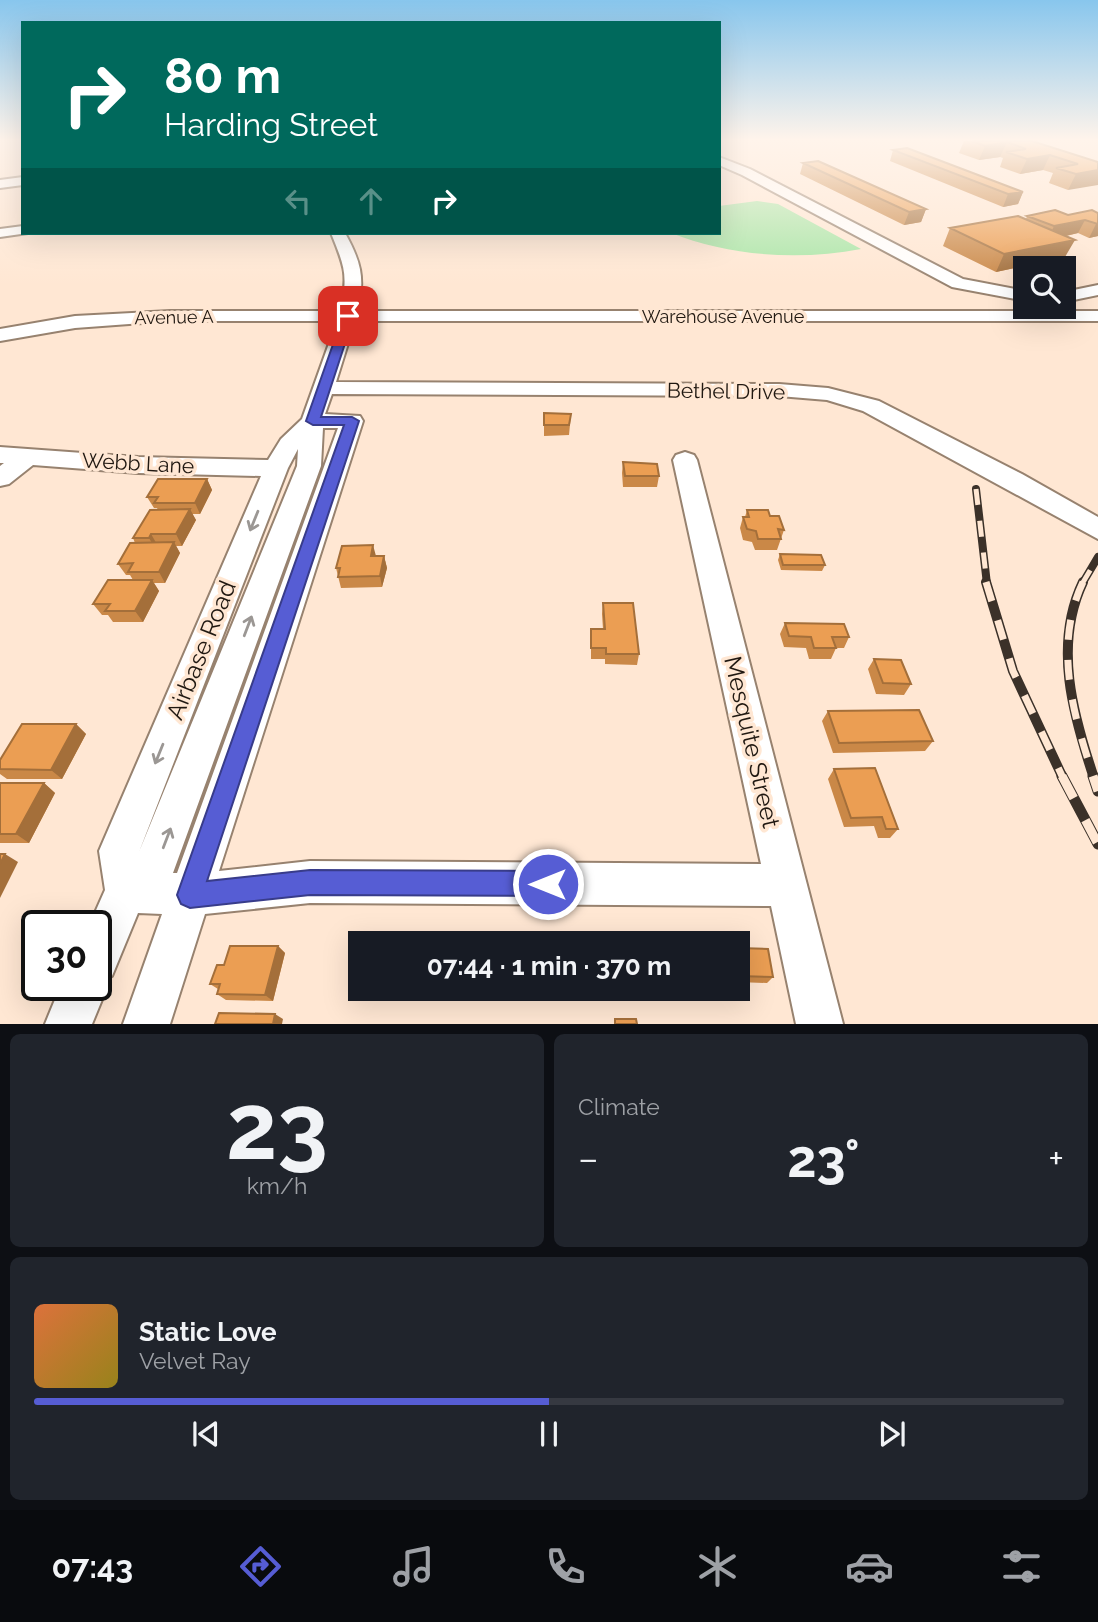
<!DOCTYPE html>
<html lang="en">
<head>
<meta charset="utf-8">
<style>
  body { margin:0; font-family:Raleway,sans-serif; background:#20242c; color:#f1f3f6; height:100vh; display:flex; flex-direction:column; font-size:26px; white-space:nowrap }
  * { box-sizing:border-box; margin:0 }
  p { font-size:23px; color:#9ea1a6 }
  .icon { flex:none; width:38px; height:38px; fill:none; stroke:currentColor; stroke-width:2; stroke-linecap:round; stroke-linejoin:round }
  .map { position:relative; height:1024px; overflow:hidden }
  .side { display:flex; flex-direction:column; gap:10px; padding:10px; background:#0d0f14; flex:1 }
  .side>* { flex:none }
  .guide { position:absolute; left:21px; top:21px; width:700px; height:214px; border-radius:0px; box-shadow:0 7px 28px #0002; background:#00695c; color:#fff; overflow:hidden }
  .fabs { position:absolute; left:1013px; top:256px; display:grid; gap:14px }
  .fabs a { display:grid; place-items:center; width:63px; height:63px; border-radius:0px; background:#171b24; box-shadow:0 7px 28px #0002; font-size:35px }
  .speed { position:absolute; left:21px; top:910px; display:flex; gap:14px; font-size:35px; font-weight:700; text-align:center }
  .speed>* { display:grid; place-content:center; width:91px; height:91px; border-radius:50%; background:#171b24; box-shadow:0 7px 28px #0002; line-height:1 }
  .speed .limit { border:4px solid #111; border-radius:10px; background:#fff; color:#111 }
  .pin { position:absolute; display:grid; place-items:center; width:60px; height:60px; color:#fff; margin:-30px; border-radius:14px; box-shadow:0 4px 10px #0006 }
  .me { position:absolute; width:77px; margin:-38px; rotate:270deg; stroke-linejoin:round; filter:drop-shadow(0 0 5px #0008) }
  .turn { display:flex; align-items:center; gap:24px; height:147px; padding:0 28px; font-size:32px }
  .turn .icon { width:91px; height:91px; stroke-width:2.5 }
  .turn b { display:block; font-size:49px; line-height:60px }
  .lanes { display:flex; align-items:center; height:66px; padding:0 28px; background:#0003; justify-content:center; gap:35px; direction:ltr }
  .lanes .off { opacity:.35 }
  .big { font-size:52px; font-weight:700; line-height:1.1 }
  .side .tile { flex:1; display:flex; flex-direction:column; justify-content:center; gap:10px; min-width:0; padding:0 24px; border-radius:10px; background:#20242c }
  .side .dial { align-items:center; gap:0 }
  .dial b { font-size:91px; line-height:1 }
  .song { display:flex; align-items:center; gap:21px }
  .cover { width:84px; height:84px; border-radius:10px; background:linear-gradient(135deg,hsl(20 70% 55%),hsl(50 70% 35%)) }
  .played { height:7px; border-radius:4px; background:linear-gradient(90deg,#565dd4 50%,#363941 50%) }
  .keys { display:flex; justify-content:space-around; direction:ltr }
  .heat { display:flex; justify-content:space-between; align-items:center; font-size:38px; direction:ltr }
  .side .tiles { flex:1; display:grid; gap:10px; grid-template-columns:1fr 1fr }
  .tile:last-child { grid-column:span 2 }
  .trip { position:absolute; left:348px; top:931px; width:402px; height:70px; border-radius:0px; background:#171b24; box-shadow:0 7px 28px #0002; font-weight:700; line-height:70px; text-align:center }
  .tabs { display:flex; height:112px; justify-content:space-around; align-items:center; background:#090b0e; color:#9ea1a6 }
  .tabs .icon { width:49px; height:49px }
  .tabs .current { color:#565dd4 }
  .tabs b { font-size:32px; color:#f1f3f6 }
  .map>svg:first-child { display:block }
  .green { fill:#a8e6a6 }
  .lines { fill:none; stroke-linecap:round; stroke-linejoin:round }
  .minor-casing { stroke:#97826f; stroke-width:4 }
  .minor { fill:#fff; fill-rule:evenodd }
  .rail-far2-casing { stroke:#3b3129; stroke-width:8 }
  .rail-far1-casing { stroke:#3b3129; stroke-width:10 }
  .rail-casing { stroke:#3b3129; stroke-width:11 }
  .rail-far2 { stroke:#ffe7d3; stroke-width:5; stroke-dasharray:16; stroke-linecap:butt }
  .rail-far1 { stroke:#ffe7d3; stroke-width:7; stroke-dasharray:20; stroke-linecap:butt }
  .rail { stroke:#ffe7d3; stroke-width:9; stroke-dasharray:25; stroke-linecap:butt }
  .wall { fill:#ca8847 }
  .shaded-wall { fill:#a46f3a }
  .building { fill:#eb9e53; stroke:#a46f3a; stroke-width:2 }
  .oneway { stroke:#9b9794 }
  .route { fill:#565dd4; stroke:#383c8a; stroke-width:2 }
  .labels { text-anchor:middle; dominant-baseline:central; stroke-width:7; stroke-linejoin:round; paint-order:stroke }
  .far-street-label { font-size:18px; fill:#201811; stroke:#ffe7d3 }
  .street-label { font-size:21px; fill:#201811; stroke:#ffe7d3 }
  .near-street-label { font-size:24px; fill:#201811; stroke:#ffe7d3 }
</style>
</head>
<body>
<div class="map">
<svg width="1098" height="1024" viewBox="0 0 1098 1024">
  <rect width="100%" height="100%" fill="#ffe7d3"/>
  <path class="green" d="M757 201 778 204 861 249C799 261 729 256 671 233H719V206Z"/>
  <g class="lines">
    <defs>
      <path id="minor" d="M719 157 750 169 963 279 1026 291V301L952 287 742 175 719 165Z
        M23 177V185L0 188V180Z
        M23 226V233H28L0 237V229Z
        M331 233H345C361 262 365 277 358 311H1098V321H355L336 382 779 384 828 388 879 401 1022 474 1098 517V539L863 411 827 400 779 396 332 394 325 414 360 416 363 421 219 871 310 861 761 864 673 460 676 455 685 452 694 455 697 460 843 1024H796L771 906 310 903 205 914 170 1024H123L162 914 138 913 112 976 105 978 108 985 92 1024H45L61 985H96V926H89L105 890 99 851 261 476 138 473 33 465 9 484 0 486V466L4 463H0V447L138 457 268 460 281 439 302 419 337 321H170L75 328 0 341V329L75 316 170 311H340C349 275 344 265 331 233ZM323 428H338L177 873H173L321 466ZM298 449 297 466 139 852 288 468Z
        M1098 285V295L1064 302V292Z"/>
    </defs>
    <use href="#minor" class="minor-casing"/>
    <use href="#minor" class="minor"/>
    <defs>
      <path id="rail-far2" d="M976 489 987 584
        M1082 584 1098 557"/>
      <path id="rail-far1" d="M986 582 1013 671 1063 778
        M1083 582C1053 645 1073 715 1094 778"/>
      <path id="rail" d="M1062 776 1098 844
        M1093 776 1098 791"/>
    </defs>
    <use href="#rail-far2" class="rail-far2-casing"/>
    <use href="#rail-far1" class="rail-far1-casing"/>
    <use href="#rail" class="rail-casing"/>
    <use href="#rail-far2" class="rail-far2"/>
    <use href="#rail-far1" class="rail-far1"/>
    <use href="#rail" class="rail"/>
  </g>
  <path class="wall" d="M964 141H1032L1098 162 1068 190 1049 183 1053 173 1043 170 1020 174 1000 167 1003 158 1000 157 979 160 959 153Z
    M893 150 1023 192 1018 204 1003 207 890 161Z
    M803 163 926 209 921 222 904 225 800 174Z
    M1098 213V236L1089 238 1078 233 1066 236 1065 257 996 272 943 246 950 228 1026 219 1027 216 1068 215Z
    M544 413 571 414 569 435 544 436Z
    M623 462 659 476 657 487H623L622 473Z
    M207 479 212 490 200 514H192L196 520 182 546H176L180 553 165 583H154L159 591 143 622H113L108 615H102L93 604 133 580 130 575H126L118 564 135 543 133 538 158 510 157 508H154L147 497Z
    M747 510 770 516 784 530 777 550H755L752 542 743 540 740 528 743 517H745Z
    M780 554 825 565 822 571 781 570 778 560Z
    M376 556H384L387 568 382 587 341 588 336 568Z
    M603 603 639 654 637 665 605 664V659H591V629H603L602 614Z
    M785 623 849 637 844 648H836L831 659H809L806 648 784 647 780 634Z
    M874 659 911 684 904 695 876 694 868 669Z
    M828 711 933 741 925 751 833 753 822 721Z
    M76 724 86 734 62 779H7L0 774V760Z
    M834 769 898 829 890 838H878L874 826 844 827 828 779Z
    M0 783H44L55 793 29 843H0Z
    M278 946 285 953 273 1001 226 1000 217 994 218 989 210 984 224 965Z
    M738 948 773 977 767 983 738 982Z"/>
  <path class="shaded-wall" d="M1007 142 1000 157 979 160 985 146Z
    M1050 155 1043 170 1020 174 1027 159Z
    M1098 170V185L1068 190 1076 174Z
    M1023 192 1018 204 1003 207 1008 194Z
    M926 209 921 222 904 225 909 212Z
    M1085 220 1078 233 1048 240 1054 226Z
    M1096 224H1098V236L1089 238Z
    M1075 240 1065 257 996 272 1004 254Z
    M207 479 212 490 200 514 195 503Z
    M190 509 196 520 182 546 176 534Z
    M151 534 158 546 156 550 149 538Z
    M174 542 180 553 165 583 159 572Z
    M373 545 376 556H371Z
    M384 556 387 568 382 587 380 576Z
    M152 580 159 591 143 622 135 611Z
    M76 724 86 734 62 779 51 770Z
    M44 783 55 793 29 843 16 834Z
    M5 854 18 862 0 898V864Z
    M278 946 285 953 273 1001 265 995Z
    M275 1014 283 1019 282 1024H273Z"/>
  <path class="building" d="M972 141H1032L1098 162V170L1076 174 1056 168 1078 164 1050 155 1027 159 1006 152 1026 149 1007 142 985 146Z
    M907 148 1023 192 1008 194 893 150Z
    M818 161 926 209 909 212 803 163Z
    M1055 210 1068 215 1092 210 1098 213V224L1085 220 1054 226 1027 216Z
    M1018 216 1075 240 1004 254 950 228Z
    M544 413 571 414 569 425H544Z
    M623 462 657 464 659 476H625Z
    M158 479H207L195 503H154L158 497H147Z
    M190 509 176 534H151L149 538H133L150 510Z
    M747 510H768L770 516H779L784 530 778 529 781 539H758L756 531 747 529 743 517H749Z
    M174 542 159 572H128L133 563 118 564 130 543Z
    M373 545 371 556H384L380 576 338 577 340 568H336L342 546Z
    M780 554 821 555 825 565H783Z
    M108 580H152L135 611H105L110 604H93Z
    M603 603H633L639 654H606V648H591V629H605Z
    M785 623 844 624 849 637H832L836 648H814L811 637 789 636Z
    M874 659 901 660 911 684 883 683Z
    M919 710 933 741 839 743 828 711Z
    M22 724H76L51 770 0 769V760Z
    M875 768 898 829H886L882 817 851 818 834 769Z
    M0 783H44L16 834H0Z
    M0 854H5L0 864Z
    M230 946H278L265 995 217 994 220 984H210L217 965H224Z
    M738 948 768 949 773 977 738 976Z
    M219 1013 275 1014 273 1024H215Z
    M615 1019H636L637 1024H615Z"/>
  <defs><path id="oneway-shaft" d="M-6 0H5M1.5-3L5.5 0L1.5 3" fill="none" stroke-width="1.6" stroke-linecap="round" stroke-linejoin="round" transform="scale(1.75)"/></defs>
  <g class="oneway">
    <use href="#oneway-shaft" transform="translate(254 521) rotate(112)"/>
    <use href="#oneway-shaft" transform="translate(248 626) rotate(-69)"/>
    <use href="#oneway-shaft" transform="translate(159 754) rotate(112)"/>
    <use href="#oneway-shaft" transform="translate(167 838) rotate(-69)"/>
  </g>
  <linearGradient id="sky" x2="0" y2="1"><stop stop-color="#88c6ed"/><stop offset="0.49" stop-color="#fff4eb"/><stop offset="1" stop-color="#fff4eb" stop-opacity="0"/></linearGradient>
  <rect width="1098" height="285" fill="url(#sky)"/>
  <path class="route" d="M348 312 354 316 321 417H352L359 421 207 881 310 870 548 871 557 875 561 884 557 892 548 896 310 895 190 908 181 904 177 895 344 425H313L306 421 343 316Z"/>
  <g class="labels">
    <g class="far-street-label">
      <text x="723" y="316">Warehouse Avenue</text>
      <text transform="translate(174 317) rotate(-1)">Avenue A</text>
    </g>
    <g class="street-label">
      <text transform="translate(726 391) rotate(1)">Bethel Drive</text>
      <text transform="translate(138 463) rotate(3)">Webb Lane</text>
    </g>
    <g class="near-street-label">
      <text transform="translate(201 650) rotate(-68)">Airbase Road</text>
      <text transform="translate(752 742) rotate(77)">Mesquite Street</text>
    </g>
  </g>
</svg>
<div class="fabs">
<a><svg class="icon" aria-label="search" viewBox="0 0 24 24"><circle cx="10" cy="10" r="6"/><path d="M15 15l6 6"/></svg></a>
</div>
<div class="speed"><div class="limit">30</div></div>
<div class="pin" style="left:348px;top:316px;background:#d93025"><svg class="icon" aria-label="arrive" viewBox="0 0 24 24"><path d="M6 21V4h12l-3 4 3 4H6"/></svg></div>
<svg class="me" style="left:548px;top:884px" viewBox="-20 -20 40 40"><circle r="17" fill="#565dd4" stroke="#fff" stroke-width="3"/><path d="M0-11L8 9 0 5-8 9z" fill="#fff"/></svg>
<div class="trip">07:44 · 1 min · 370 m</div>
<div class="guide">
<div class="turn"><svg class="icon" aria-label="right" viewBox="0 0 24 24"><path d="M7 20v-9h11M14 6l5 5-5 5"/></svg><div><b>80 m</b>Harding Street</div></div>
<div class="lanes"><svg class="icon off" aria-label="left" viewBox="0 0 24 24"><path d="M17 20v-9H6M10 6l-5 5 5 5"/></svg><svg class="icon off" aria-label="ahead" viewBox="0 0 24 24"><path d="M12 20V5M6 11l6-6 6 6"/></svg><svg class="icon" aria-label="right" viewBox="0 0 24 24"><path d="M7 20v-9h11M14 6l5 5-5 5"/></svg></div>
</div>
</div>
<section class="side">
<div class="tiles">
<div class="tile dial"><b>23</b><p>km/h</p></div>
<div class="tile"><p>Climate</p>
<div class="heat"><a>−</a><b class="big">23°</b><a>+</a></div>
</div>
<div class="tile">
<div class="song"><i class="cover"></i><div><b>Static Love</b><p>Velvet Ray</p></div></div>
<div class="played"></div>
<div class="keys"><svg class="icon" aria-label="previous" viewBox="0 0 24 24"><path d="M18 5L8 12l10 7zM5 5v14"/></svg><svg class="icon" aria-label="pause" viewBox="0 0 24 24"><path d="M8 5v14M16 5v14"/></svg><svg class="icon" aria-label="next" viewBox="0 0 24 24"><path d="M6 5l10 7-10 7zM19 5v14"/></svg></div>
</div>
</div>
</section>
<nav class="tabs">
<b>07:43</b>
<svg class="icon current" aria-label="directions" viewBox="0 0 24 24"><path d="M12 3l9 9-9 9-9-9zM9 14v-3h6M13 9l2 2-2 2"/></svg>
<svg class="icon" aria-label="music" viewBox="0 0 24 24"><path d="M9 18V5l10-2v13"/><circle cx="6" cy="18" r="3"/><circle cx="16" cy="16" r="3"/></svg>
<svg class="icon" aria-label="phone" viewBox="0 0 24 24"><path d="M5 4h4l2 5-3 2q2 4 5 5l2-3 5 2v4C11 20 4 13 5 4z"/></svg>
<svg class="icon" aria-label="climate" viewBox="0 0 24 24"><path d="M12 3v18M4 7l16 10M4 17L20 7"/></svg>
<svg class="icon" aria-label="car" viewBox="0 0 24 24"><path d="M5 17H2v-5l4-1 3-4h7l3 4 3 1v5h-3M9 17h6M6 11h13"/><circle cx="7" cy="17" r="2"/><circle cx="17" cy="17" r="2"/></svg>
<svg class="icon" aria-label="filters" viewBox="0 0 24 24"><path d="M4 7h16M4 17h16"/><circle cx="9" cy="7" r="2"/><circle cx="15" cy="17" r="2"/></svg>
</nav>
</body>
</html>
